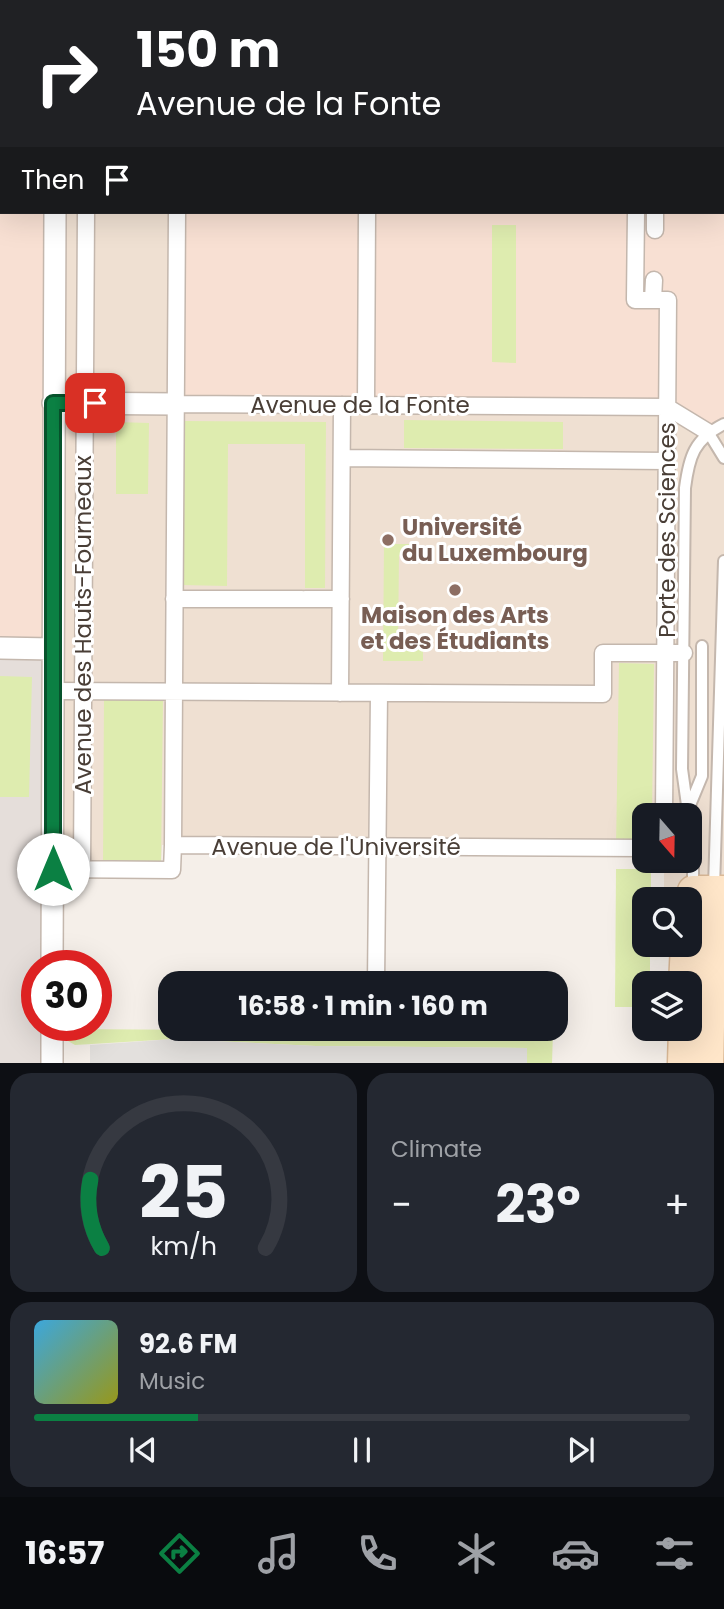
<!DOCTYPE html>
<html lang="en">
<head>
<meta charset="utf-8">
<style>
  body { margin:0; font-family:Poppins,sans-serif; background:#242831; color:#f1f3f6; height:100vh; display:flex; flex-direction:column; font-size:26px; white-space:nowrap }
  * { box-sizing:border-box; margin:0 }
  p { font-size:23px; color:#9ea1a6 }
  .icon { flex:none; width:38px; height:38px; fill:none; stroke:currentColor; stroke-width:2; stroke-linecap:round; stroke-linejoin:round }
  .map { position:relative; height:1063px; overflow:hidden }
  .panel { display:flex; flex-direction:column; gap:10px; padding:10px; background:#0d0f14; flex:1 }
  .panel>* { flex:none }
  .guide { position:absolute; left:0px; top:0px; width:724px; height:214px; box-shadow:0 7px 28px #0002; background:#202124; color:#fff; overflow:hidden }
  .needle { width:46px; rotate:160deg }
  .controls { position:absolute; left:632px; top:803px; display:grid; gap:14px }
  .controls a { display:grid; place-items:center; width:70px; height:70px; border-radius:14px; background:#171b24; box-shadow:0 7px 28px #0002; font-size:35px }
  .speed { position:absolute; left:21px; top:950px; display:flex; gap:14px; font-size:35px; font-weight:700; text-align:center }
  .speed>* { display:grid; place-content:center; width:91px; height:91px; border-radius:50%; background:#171b24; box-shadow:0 7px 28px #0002; line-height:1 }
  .speed .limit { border:10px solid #d22; background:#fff; color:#111 }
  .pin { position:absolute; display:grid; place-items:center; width:60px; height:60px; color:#fff; margin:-30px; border-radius:14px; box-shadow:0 4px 10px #0006 }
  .me { position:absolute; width:77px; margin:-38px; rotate:0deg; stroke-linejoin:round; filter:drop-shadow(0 0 5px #0008) }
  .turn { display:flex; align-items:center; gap:24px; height:147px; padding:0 21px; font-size:32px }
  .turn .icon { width:91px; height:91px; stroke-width:2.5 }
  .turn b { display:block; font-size:49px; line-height:60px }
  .then { display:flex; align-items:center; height:66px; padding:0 21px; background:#0003; gap:14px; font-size:26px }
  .big { font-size:52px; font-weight:700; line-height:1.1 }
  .panel .card { flex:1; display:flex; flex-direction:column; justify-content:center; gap:10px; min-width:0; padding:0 24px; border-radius:21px; background:#242831 }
  .panel .dial { align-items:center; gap:0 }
  .dial svg { height:182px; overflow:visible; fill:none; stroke:#363941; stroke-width:7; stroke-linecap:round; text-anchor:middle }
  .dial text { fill:#f1f3f6; stroke:none }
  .song { display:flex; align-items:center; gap:21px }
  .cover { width:84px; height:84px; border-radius:10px; background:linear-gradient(135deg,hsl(200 70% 55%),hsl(60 70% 35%)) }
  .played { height:7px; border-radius:4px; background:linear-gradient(90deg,#0b8043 25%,#363941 25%) }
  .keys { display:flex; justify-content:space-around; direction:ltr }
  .heat { display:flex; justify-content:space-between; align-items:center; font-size:38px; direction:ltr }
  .panel .tiles { flex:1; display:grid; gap:10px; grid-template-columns:1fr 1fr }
  .card:last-child { grid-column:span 2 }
  .trip { position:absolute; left:158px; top:971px; width:410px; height:70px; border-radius:21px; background:#171b24; box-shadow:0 7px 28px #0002; font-weight:700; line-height:70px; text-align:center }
  .menu { display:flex; height:112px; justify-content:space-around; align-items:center; background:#090b0e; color:#9ea1a6 }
  .menu .icon { width:49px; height:49px }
  .menu .active { color:#0b8043 }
  .menu b { font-size:32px; color:#f1f3f6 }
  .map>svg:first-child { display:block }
  .commercial { fill:#f8e0d3 }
  .industrial { fill:#e5deda }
  .education { fill:#efe0d2 }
  .green { fill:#deecaf }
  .parking { fill:#e3e0dd }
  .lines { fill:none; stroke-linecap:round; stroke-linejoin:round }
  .pedestrian-tunnel { stroke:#d3ccc5; stroke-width:16; stroke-dasharray:16 8; stroke-linecap:butt }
  .service-casing { stroke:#c4b7ad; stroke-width:14 }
  .pedestrian-casing { stroke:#c4b7ad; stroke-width:19 }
  .minor-casing { stroke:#c4b7ad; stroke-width:24 }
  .secondary-casing { stroke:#dbba98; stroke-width:33 }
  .service { stroke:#fff; stroke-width:10 }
  .pedestrian { stroke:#fff; stroke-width:16 }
  .minor { stroke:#fff; stroke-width:21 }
  .secondary { stroke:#ffe6c9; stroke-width:30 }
  .rail-casing { stroke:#989898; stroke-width:8 }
  .rail { stroke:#fff; stroke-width:5; stroke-dasharray:16; stroke-linecap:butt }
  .route-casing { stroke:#07532c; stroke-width:18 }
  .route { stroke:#0b8043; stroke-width:12 }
  .education-dot { fill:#8d6e63; stroke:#fff; stroke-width:2.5 }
  .labels { text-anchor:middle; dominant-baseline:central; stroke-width:6; stroke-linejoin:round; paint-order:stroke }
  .street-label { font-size:23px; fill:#493e36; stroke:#fff }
  .education-label { font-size:23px; font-weight:bold; fill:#785e54; stroke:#fff; text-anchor:start }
</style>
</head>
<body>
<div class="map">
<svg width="724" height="1063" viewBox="0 0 724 1063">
  <rect width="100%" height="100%" fill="#f5efe9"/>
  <path class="commercial" d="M0 0H724V432L176 404 177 212H723V2H2V212H55L52 649 0 648Z"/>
  <path class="industrial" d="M0 648 52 649V914L41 915V966H37V1026H41V1063H0Z"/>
  <path class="education" d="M55 212H177L176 403 667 407 708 432H724V891H664V861H690V816H644V848L162 845 161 864H53Z"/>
  <path class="green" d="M492 225H516V363L492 362Z
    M404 420 563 422V449L404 448Z
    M184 421 326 422 325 588H305V444H228L227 586 182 585Z
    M116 422 149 423 148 494H116Z
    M384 544H409V555H399L398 646 423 647V661H383Z
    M619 663 654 664 652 815 644 816V848H616Z
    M0 676 32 677 29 797H0Z
    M104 699H163L161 864H103Z
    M616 869H651V899L644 900V945H650V983L644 984V1007H615Z
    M61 1029 553 1032 552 1063H527V1048L316 1046 174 1039 75 1045 68 1041Z"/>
  <path class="parking" d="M174 1039 316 1046 527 1048V1063H90V1045Z"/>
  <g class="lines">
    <path class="pedestrian-tunnel" d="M177 2V0
      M356 2V0"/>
    <defs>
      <path id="service" d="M708 432 724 458
        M690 805 702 776V646
        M693 888V848L682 769 685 488C689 457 694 439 724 424
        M714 888 724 561"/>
      <path id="pedestrian" d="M251 0V2
        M88 2V0
        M630 2V0
        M723 164H724
        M636 212 635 300H653L654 280
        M655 230V212
        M653 300H668L664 816
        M176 404 667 407 708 432
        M366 405 367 212
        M342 458 667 461
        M174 599H302
        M305 599H341
        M52 691 603 694V653H684
        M340 693 342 405
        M173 845 177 212
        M53 869 172 870 173 845 644 848
        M82 869 86 212
        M376 984 379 693
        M375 1031V1029"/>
      <path id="minor" d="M27 2V0
        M56 2V0
        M0 69H2
        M53 403 176 404
        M0 648 52 649
        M52 966 55 212
        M52 1026V1063"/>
      <path id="secondary" d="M690 916 693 891H724
        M684 984 686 945
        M683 1063 684 1029
        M708 1063 712 917H724"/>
    </defs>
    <use href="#service" class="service-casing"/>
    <use href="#pedestrian" class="pedestrian-casing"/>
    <use href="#minor" class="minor-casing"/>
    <use href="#secondary" class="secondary-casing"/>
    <use href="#service" class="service"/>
    <use href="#pedestrian" class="pedestrian"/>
    <use href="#minor" class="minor"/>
    <use href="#secondary" class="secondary"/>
    <defs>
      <path id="rail" d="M578 0V2"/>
    </defs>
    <use href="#rail" class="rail-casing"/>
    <use href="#rail" class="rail"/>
  </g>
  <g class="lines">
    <defs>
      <path id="route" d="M53 869V403H95"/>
    </defs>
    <use href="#route" class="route-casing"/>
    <use href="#route" class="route"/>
  </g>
  <g class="education-dot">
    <circle cx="388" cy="540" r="7"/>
    <circle cx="455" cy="590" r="7"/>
  </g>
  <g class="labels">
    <g class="street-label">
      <text x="360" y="405">Avenue de la Fonte</text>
      <text transform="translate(667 530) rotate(-90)">Porte des Sciences</text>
      <text transform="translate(83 625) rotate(-90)">Avenue des Hauts-Fourneaux</text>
      <text x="336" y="847">Avenue de l'Université</text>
    </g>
    <g class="education-label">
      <text x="402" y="527">Université<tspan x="402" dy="26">du Luxembourg</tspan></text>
      <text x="455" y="615" text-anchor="middle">Maison des Arts<tspan x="455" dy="26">et des Étudiants</tspan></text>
    </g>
  </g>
</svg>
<div class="controls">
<a><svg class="needle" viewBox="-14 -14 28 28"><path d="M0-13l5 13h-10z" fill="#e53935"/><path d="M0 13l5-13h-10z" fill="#9ea1a6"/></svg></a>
<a><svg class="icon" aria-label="search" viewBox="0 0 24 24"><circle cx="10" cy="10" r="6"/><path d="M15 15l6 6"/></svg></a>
<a><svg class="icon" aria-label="layers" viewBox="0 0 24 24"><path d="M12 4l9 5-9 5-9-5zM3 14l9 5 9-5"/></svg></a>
</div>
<div class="speed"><div class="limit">30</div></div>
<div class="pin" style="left:95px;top:403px;background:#d93025"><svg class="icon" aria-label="arrive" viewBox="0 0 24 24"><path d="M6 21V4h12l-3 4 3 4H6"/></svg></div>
<svg class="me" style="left:53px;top:869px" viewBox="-20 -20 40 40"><circle r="19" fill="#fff"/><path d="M0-13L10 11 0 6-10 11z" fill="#0b8043"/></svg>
<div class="trip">16:58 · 1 min · 160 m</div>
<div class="guide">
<div class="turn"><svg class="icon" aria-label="right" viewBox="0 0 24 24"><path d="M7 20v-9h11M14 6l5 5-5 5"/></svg><div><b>150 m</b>Avenue de la Fonte</div></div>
<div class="then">Then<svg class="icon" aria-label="arrive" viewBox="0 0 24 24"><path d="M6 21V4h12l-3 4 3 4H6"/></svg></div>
</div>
</div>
<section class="panel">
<div class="tiles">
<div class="card dial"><svg viewBox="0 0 100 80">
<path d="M14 69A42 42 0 1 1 86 69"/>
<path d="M14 69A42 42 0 0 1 9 39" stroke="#0b8043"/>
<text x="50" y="56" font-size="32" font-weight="700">25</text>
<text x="50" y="72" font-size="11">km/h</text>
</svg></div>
<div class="card"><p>Climate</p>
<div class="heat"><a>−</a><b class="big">23°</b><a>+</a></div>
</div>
<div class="card">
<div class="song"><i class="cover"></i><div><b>92.6 FM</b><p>Music</p></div></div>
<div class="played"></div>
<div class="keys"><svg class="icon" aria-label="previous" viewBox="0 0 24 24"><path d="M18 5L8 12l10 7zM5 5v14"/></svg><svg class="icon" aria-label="pause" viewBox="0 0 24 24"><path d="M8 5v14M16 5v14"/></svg><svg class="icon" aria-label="next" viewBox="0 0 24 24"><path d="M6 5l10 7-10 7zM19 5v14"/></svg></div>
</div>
</div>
</section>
<nav class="menu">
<b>16:57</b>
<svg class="icon active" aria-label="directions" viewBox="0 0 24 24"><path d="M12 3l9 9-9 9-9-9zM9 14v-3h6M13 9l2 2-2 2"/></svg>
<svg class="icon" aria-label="music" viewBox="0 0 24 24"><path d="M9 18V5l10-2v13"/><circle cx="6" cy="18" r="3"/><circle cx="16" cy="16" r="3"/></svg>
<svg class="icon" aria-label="phone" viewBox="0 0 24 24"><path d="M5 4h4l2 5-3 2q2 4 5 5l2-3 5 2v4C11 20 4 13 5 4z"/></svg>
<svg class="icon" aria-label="climate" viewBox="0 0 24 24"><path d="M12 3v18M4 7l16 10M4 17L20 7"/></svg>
<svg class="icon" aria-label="car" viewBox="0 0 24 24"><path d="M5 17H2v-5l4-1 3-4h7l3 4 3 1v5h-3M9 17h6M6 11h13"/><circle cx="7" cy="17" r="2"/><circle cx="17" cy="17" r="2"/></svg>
<svg class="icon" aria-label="filters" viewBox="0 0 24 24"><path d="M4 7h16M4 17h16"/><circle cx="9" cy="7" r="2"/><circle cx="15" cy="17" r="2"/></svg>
</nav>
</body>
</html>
